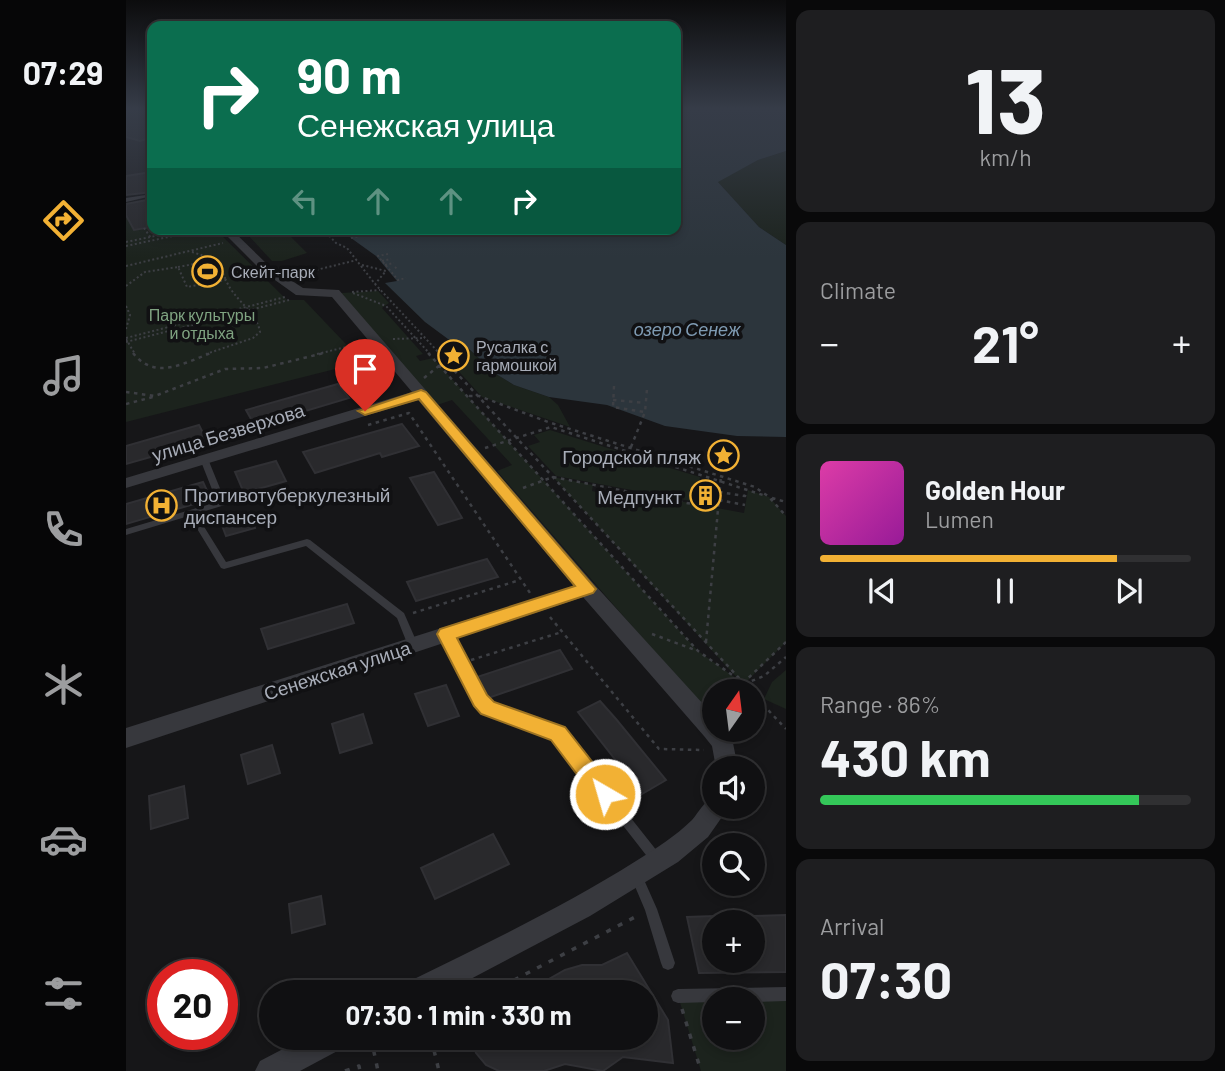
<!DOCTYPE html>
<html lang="en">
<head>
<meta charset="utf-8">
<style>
  body { margin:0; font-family:Barlow,sans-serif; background:#1e1e20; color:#f1f3f6; height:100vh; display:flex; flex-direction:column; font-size:26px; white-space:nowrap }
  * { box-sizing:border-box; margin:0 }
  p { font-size:23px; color:#9c9d9f }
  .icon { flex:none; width:38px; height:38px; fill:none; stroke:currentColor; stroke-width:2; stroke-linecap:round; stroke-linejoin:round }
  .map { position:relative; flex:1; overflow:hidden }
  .details { display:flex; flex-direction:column; gap:10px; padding:10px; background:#09090a; width:439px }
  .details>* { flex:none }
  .top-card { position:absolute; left:21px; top:21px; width:534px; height:214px; border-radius:14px; box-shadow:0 4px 10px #0003,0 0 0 2px #303032; background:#0b6e4f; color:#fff; overflow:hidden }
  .needle { width:46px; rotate:14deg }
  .tools { position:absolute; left:576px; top:679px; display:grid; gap:14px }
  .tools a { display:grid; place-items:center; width:63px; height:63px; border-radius:50%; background:#101012; box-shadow:0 4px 10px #0003,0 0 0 2px #303032; font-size:35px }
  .speed { position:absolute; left:21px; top:959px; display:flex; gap:14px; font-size:35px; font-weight:700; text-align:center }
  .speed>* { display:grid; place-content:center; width:91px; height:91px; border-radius:50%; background:#101012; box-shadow:0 4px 10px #0003,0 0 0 2px #303032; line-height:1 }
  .speed .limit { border:10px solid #d22; background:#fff; color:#111 }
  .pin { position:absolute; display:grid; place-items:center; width:60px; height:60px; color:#fff; margin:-72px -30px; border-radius:50% 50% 50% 0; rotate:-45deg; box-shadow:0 0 7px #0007 }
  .pin .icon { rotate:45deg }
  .me { position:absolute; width:77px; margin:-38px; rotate:322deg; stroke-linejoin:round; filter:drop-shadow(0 0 5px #0008) }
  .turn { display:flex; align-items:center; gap:24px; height:147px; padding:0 35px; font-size:32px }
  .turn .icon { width:91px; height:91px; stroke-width:2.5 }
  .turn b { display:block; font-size:49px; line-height:60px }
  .lanes { display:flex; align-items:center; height:66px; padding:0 35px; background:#0003; justify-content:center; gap:35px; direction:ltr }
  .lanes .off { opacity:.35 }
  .big { font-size:52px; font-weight:700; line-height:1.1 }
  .details .widget { flex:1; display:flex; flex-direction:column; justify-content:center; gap:10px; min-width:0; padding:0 24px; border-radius:14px; background:#1e1e20 }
  .details .dial { align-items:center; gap:0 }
  .dial b { font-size:91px; line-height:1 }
  .song { display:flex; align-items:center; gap:21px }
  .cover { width:84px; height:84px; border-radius:10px; background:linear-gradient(135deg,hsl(320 70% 55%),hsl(300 70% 35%)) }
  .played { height:7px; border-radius:4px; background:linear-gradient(90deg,#f2b134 80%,#303032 80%) }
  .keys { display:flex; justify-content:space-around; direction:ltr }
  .heat { display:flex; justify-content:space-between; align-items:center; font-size:38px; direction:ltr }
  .charge { height:10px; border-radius:5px; background:linear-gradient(90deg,#34c759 86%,#303032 0) }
  .trip { position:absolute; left:133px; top:980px; width:399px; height:70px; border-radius:35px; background:#101012; box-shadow:0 4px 10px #0003,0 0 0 2px #303032; font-weight:700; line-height:70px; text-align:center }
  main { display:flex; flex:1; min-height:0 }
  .dock { display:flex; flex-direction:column; width:126px; justify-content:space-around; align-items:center; background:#060607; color:#9c9d9f }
  .dock .icon { width:49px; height:49px }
  .dock .on { color:#f2b134 }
  .dock b { font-size:32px; color:#f1f3f6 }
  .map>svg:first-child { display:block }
  .built { fill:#222225 }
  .green { fill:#1c231d; fill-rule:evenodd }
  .water { fill:#2c353c }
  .building { fill:#29292c; stroke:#303034; stroke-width:2 }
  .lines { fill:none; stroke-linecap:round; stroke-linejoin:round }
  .path-far2 { stroke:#3d3f44; stroke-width:2; stroke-dasharray:2 2.5; stroke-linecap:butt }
  .path-far1 { stroke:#3d3f44; stroke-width:2.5; stroke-dasharray:3.5 4.5; stroke-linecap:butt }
  .path { stroke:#3d3f44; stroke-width:3.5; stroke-dasharray:5 8; stroke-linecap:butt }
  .lane { fill:#37383d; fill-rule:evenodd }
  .street { fill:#37383d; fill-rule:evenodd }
  .route { fill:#f2b134; stroke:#9d7322; stroke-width:2 }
  .labels { text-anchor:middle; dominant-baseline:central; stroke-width:7; stroke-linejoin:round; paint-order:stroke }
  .far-poi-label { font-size:16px; fill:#a8adb8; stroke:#111113; text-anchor:start }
  .far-park-label { font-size:16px; fill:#7fa381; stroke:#111113 }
  .far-water-label { font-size:18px; font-style:italic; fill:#7f9bb3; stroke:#111113 }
  .street-label { font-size:19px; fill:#a8adb8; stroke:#111113 }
  .poi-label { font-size:19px; fill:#a8adb8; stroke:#111113; text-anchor:end }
</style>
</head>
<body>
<main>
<nav class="dock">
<b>07:29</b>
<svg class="icon on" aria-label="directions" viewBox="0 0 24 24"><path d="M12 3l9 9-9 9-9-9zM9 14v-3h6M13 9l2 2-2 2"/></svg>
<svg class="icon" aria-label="music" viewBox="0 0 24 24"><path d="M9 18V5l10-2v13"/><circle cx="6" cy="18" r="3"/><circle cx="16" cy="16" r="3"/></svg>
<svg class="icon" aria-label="phone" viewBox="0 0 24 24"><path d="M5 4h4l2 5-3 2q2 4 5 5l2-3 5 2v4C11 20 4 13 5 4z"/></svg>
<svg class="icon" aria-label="climate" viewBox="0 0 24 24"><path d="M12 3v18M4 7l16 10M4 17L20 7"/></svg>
<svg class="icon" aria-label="car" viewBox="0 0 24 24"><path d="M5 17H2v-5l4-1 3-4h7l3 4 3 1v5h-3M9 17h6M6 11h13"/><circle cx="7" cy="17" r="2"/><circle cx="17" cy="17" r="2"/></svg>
<svg class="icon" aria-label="filters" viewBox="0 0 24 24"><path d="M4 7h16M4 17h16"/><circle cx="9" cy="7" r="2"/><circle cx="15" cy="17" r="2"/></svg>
</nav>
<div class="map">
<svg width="660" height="1071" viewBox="0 0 660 1071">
  <rect width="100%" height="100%" fill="#161618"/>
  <path class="built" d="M0 108H26V188L0 192Z"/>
  <path class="green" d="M660 151V245L633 227 591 181 632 160Z
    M26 199V229H89L161 300H178L237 362 0 422V203Z
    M128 229H157L181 253 156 261H146L121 234Z
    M252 291 263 303 256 308 297 354 290 356 294 361 307 358 572 651 614 681 427 477 467 485 466 491 514 501 515 494 618 513 622 490 643 497 660 516V642L618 684 615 691H588V716L580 711 371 471 386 465 326 400 311 405 215 293Z
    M322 339 343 349 370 374 388 385 423 397 432 405 444 427 356 397 326 364 337 357Z
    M424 430 501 454 497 459 510 464 514 459 574 477 570 502 430 476 402 446 414 442 408 435Z
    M660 670V709L638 699 646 682Z
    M660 994V1071H575L552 996ZM588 999H626V1038H588Z"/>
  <path class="water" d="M550 108H660V151L632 160 592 182 633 227 660 245V437L611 436 539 426 481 405 423 397 388 385 370 374 343 349 322 339 299 322 259 283 271 281 250 256 225 238 218 229H550Z"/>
  <path class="building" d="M12 108H26V137L14 141 0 137V112Z
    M26 172V192L0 195V176Z
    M26 199V227L8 230 0 215V204Z
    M212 384 223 398 129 426 120 410Z
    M276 424 293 446 256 457 254 453 189 473 177 452Z
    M73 425 81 441 0 464V446Z
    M150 461 160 481 118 493 109 472Z
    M308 472 329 506 336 518 312 525 284 478Z
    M77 482 85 499 0 524V504Z
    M573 486 588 489 586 505 570 502Z
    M123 512 129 528 100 536 94 520Z
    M361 559 372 577 290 601 281 582Z
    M221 604 228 623 142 649 135 629Z
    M434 650 446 669 362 698 351 677Z
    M320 685 333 716 302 726 289 694Z
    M474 701 490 719 540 780 516 794 452 712Z
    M237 714 246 743 214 753 206 724Z
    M146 745 154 773 122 784 115 755Z
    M58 786 62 818 25 829 23 796Z
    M367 834 383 864 309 899 295 868Z
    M195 896 199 924 166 933 163 904Z
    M660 915V972L573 973 561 917 588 916V961H626V916Z
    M501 953 542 1020 547 1063 497 1057 477 1071 439 1064 418 1071H373L360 1065 350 1053 345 1038H520V992H400L439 970 456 965H476Z"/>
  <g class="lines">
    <path class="path-far2" d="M18 228 25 238
      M197 229 210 243 221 248 249 284 314 354
      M225 238 234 236 226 229
      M0 242 63 229
      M0 246 80 229
      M66 252 91 260 100 280
      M262 254 252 256 272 280 280 278
      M256 261 265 259
      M236 265 260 271 249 284
      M259 265 268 263
      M0 266 97 243
      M52 267 90 260
      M269 267 272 270
      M186 271 231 260
      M0 286 19 272 52 267 61 287 100 280C107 299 131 312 134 332L127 338 80 354
      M226 292 254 290
      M227 293 260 306 304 354
      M0 306 4 315 0 329
      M0 338 159 297
      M0 339 9 354
      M267 339 299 338
      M0 342 163 300
      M191 354 237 343"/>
    <path class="path-far1" d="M7 353C29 381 58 363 85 353
      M302 353 572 651 612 679
      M312 353 625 691
      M298 378 320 360
      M488 386 487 407 519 412 521 389
      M0 392 29 396 99 369 137 368 198 353
      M343 396H353L422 422 629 487 643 497 660 516
      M487 400 519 403
      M0 404 27 397
      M242 425 283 413 404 593
      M505 447 519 412
      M359 448 425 427 640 496
      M397 488 427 477 592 509
      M593 492 619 496 622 491
      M646 498 660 502
      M593 500 619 505
      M287 613 394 580
      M424 617 533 749 578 750
      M526 634 569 650
      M580 642 595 476
      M345 660 436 632
      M617 683 660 642
      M615 691 618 684 638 676 660 657
      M626 693 660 729"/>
    <path class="path" d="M365 992 511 916
      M556 1009 575 1071
      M245 1038 252 1071
      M249 1038 271 1042 279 1038
      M305 1038 313 1071
      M225 1047 243 1038
      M219 1071 233 1066 234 1071"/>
    <path class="lane" d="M26 194V196L0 202V198Z
      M75 457H81L82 459 100 503 99 505 0 535V529L91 502 74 459Z
      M74 524 77 525 100 562 181 539 184 540 278 613 292 645 291 648 287 649 283 648 271 618 180 546 98 569 95 568 70 527Z
      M320 630 323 631 358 697 365 705 409 718 436 731 535 856 537 860 535 864 531 866 527 864 428 737 402 725 358 711 350 703 315 634 317 631Z
      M511 871 515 873 531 909 549 963 547 968 542 970 537 968 535 963 519 910 505 877 507 873Z
      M660 987V1001L626 1002V999H588V1002L552 1003 547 1001 545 996 547 991 552 989Z"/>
    <path class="street" d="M94 229H105L143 266 177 288 213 290 468 584 588 716V730H599L607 743 612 768H590L586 746 578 736 457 597 0 748V728L448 586 292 400 0 488V478L286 392 206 297 170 295 135 270Z
      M588 797V807H603L582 837 552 862 464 916 320 992H278L282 982C359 944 437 907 510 861 529 849 550 836 566 820 573 812 578 801 588 797Z
      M178 1038H221L217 1048 174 1071H129L134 1061Z"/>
  </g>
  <linearGradient id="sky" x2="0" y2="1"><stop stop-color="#0c0c0d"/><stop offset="0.42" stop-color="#363c48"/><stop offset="1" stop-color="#363c48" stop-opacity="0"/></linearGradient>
  <rect width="660" height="258" fill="url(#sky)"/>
  <path class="route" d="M295 390 300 392 470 589 467 593 331 638 361 695 368 702 439 727 486 787 490 794 486 801 479 804 471 801 425 740 355 714 348 706 311 634 314 629 449 586 293 399 239 415 232 411Z"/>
  <defs>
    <symbol id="stadium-ring" viewBox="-11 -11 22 22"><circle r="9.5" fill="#111113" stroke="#f2b134" stroke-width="1.5"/><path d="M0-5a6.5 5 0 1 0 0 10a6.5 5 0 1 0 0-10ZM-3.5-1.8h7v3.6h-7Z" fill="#f2b134"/></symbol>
    <symbol id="sight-ring" viewBox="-11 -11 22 22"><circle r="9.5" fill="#111113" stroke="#f2b134" stroke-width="1.5"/><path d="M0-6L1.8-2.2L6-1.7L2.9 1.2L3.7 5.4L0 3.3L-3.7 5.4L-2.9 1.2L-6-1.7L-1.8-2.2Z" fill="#f2b134"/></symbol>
    <symbol id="building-ring" viewBox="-11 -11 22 22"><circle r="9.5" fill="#111113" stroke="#f2b134" stroke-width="1.5"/><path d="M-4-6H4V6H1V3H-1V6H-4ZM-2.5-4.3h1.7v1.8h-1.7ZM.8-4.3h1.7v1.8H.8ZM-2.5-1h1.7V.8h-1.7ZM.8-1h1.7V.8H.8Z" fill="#f2b134"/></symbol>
    <symbol id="hospital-ring" viewBox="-11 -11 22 22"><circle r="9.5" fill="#111113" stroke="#f2b134" stroke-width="1.5"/><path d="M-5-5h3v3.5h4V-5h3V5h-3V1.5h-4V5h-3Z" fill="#f2b134"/></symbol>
  </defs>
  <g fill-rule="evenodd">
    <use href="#stadium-ring" x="64" y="254" width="35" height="35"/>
    <use href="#sight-ring" x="310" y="338" width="35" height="35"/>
    <use href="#sight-ring" x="580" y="438" width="35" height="35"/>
    <use href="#building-ring" x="562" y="478" width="35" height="35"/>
    <use href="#hospital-ring" x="18" y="488" width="35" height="35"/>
  </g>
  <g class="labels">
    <g class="far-poi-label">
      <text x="105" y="271">Скейт-парк</text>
      <text x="350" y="346">Русалка с<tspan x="350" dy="18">гармошкой</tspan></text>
    </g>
    <g class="far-park-label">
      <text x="76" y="314">Парк культуры<tspan x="76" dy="18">и отдыха</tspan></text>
    </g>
    <g class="far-water-label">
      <text x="561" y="329">озеро Сенеж</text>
    </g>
    <g class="street-label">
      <text transform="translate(102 432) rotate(-17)">улица Безверхова</text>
      <text transform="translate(211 670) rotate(-18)">Сенежская улица</text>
    </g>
    <g class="poi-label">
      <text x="575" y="456">Городской пляж</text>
      <text x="58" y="494" text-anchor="start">Противотуберкулезный<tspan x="58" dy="22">диспансер</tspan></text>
      <text x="556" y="496">Медпункт</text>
    </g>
  </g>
</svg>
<div class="tools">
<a><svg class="needle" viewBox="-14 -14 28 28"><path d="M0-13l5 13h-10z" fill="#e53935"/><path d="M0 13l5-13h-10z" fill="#9c9d9f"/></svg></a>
<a><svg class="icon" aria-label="sound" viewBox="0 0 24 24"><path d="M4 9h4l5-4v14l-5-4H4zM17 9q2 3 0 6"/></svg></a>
<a><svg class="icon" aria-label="search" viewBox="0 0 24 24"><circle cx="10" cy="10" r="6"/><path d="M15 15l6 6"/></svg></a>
<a>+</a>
<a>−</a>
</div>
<div class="speed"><div class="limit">20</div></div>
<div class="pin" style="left:239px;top:411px;background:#d93025"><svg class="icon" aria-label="arrive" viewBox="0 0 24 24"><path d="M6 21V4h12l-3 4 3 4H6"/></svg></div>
<svg class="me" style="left:479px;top:794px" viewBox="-20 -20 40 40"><circle r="17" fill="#f2b134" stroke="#fff" stroke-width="3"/><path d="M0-11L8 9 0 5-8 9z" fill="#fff"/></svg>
<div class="trip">07:30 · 1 min · 330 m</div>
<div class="top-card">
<div class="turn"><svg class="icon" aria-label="right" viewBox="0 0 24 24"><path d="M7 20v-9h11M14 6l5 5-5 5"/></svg><div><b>90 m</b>Сенежская улица</div></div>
<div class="lanes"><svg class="icon off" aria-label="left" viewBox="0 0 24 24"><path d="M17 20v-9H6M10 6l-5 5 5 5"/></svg><svg class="icon off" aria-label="ahead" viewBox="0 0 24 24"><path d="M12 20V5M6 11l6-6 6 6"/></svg><svg class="icon off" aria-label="ahead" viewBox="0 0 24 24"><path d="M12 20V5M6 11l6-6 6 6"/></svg><svg class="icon" aria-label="right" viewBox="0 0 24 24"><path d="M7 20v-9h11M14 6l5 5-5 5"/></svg></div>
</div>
</div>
<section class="details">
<div class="widget dial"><b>13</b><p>km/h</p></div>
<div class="widget"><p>Climate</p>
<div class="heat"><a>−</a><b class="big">21°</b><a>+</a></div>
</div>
<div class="widget">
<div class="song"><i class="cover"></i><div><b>Golden Hour</b><p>Lumen</p></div></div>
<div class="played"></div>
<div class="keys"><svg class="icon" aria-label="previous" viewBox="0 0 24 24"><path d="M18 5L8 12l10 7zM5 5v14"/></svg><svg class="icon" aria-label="pause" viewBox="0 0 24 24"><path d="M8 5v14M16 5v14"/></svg><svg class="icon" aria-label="next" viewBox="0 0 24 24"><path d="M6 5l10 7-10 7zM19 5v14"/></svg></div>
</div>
<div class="widget"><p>Range · 86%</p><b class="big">430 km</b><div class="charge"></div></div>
<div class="widget"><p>Arrival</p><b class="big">07:30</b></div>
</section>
</main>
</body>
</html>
